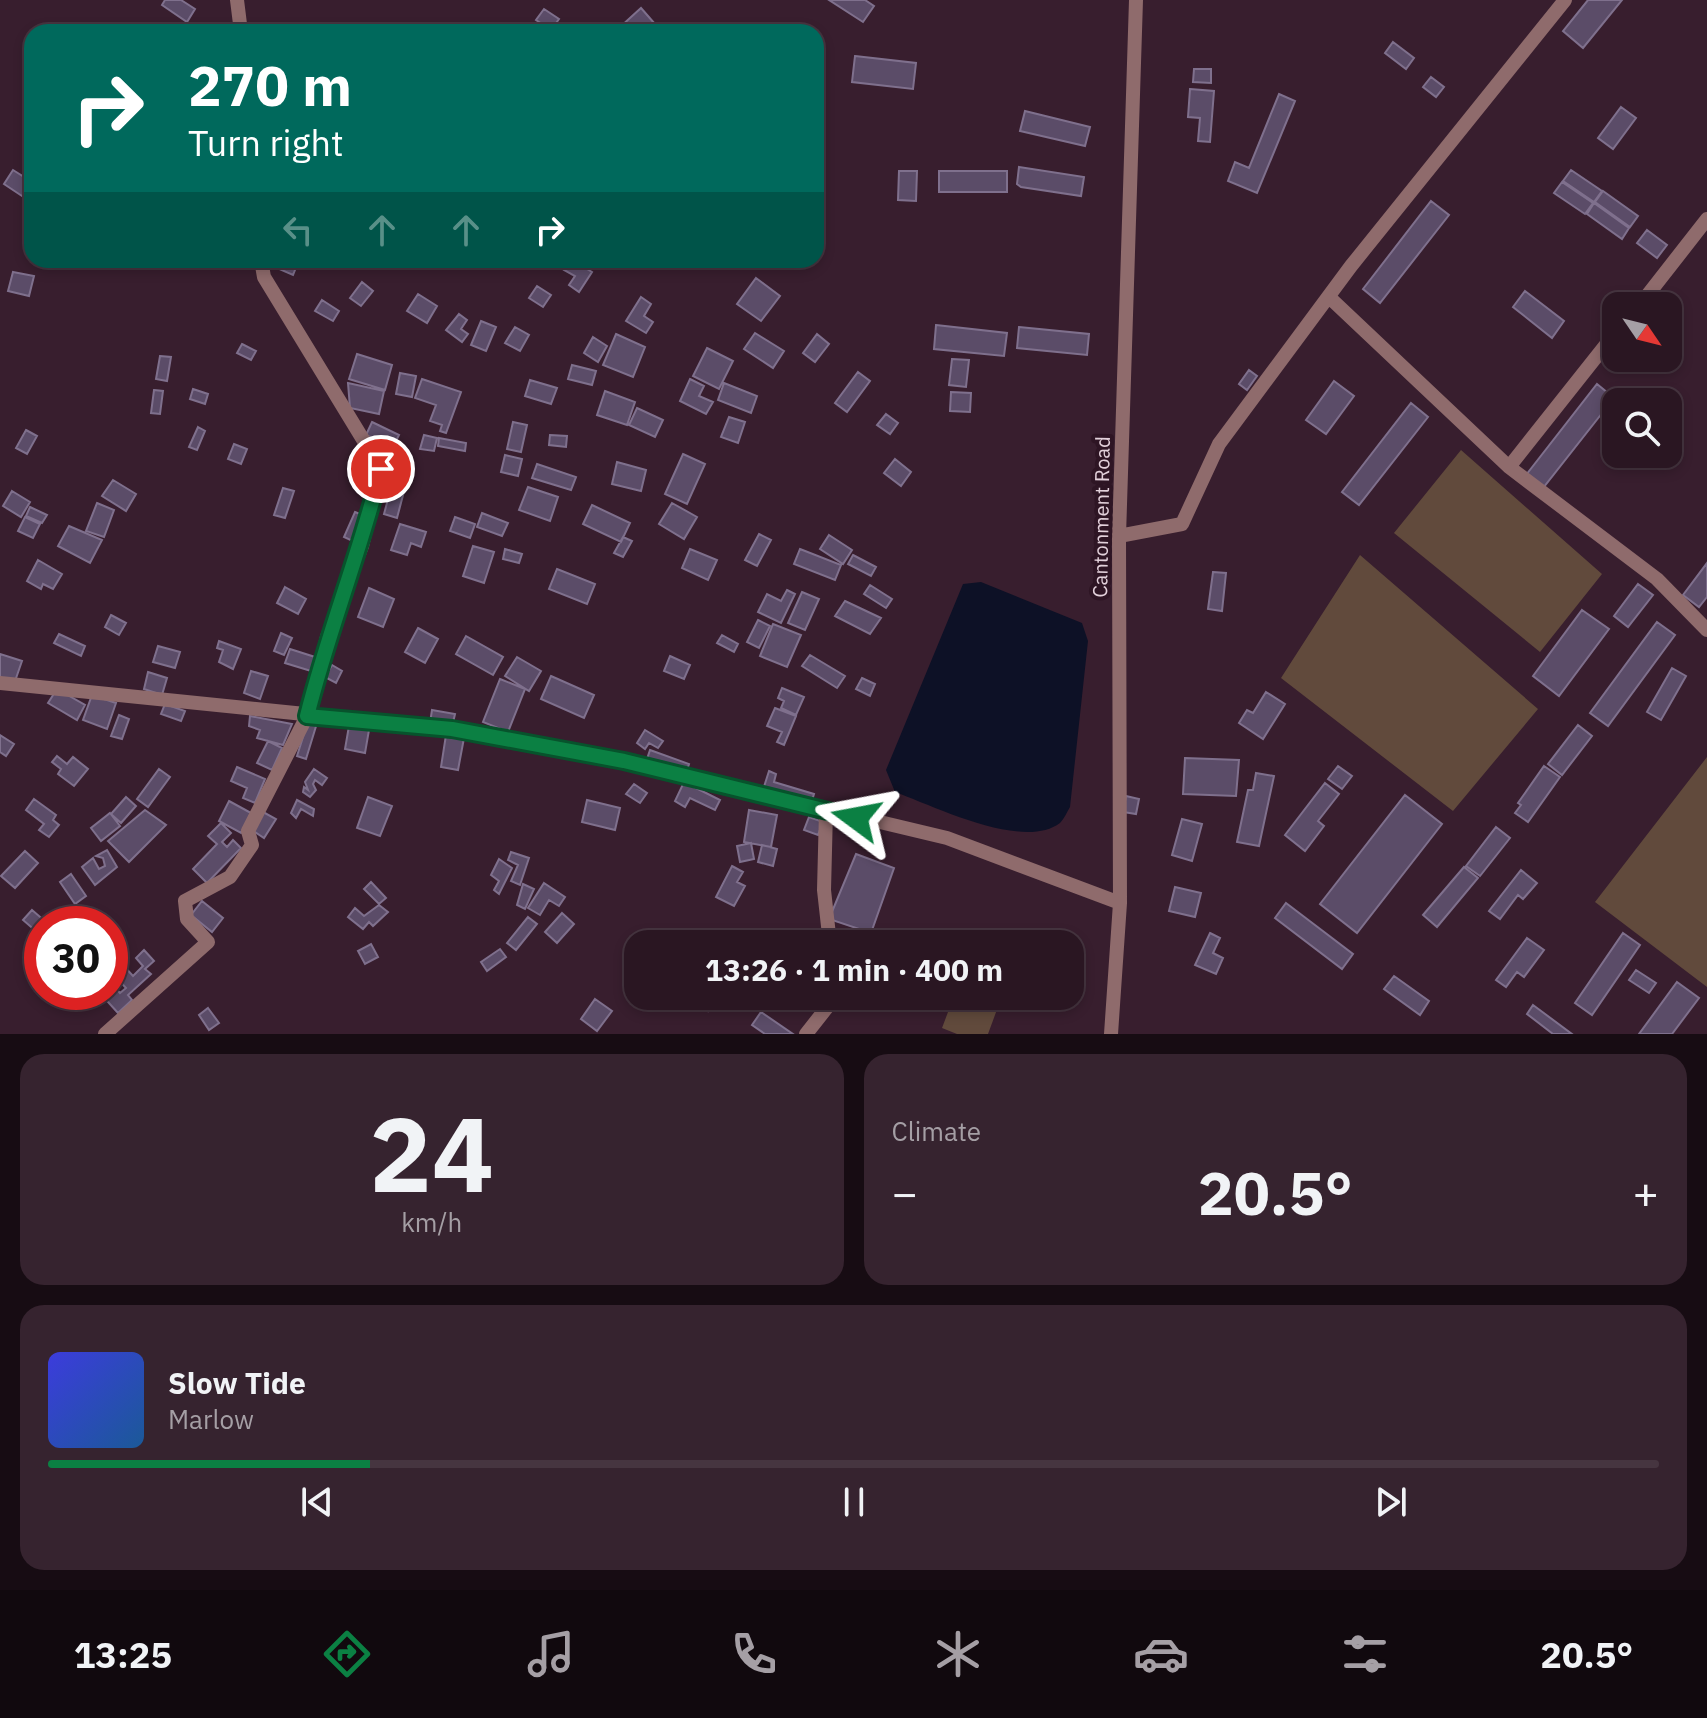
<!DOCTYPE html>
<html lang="en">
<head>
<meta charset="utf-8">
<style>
  body { margin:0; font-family:"IBM Plex Sans",sans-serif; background:#36232f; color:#f1f3f6; height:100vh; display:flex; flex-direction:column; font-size:30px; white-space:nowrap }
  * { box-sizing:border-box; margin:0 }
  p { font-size:26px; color:#a59fa5 }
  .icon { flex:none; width:44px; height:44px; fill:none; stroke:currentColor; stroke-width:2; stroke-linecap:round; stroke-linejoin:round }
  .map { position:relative; height:1034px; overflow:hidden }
  .details { display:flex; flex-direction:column; gap:20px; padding:20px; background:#170c13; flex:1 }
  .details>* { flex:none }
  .hud { position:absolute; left:24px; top:24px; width:800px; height:244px; border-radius:24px; box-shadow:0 4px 12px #0003,0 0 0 2px #463540; background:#00695c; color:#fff; overflow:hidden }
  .needle { width:52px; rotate:125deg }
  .tools { position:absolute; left:1602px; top:292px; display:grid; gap:16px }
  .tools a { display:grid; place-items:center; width:80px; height:80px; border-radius:16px; background:#2a1622; box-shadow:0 4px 12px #0003,0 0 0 2px #463540; font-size:40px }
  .speed { position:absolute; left:24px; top:906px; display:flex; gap:16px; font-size:40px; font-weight:700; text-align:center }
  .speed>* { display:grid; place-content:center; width:104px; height:104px; border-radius:50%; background:#2a1622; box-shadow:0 4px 12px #0003,0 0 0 2px #463540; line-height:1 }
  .speed .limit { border:12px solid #d22; background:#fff; color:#111 }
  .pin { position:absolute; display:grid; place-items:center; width:68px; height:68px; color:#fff; margin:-34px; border:4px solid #fff; border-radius:50%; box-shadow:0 2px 8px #0007 }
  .me { position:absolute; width:88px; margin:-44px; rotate:283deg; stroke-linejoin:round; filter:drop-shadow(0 0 6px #0008) }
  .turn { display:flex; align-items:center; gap:28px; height:168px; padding:0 32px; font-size:36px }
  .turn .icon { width:104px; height:104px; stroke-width:2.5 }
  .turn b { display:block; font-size:56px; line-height:68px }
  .lanes { display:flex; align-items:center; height:76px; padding:0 32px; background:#0003; justify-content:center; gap:40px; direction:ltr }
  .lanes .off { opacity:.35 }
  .big { font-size:60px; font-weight:800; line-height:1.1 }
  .details .card { flex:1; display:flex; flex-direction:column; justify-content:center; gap:12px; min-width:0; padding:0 28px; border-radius:24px; background:#36232f }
  .details .dial { align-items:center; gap:0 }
  .dial b { font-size:104px; line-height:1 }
  .song { display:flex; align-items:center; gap:24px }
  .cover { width:96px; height:96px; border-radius:12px; background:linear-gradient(135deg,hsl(240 70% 55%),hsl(210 70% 35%)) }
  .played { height:8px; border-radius:4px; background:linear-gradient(90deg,#0b8043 20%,#463540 20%) }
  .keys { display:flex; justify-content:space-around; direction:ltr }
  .heat { display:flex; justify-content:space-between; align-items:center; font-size:44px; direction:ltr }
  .details .tiles { flex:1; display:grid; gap:20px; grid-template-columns:1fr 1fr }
  .card:last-child { grid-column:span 2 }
  .trip { position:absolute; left:624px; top:930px; width:460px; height:80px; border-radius:24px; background:#2a1622; box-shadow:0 4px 12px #0003,0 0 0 2px #463540; font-weight:800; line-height:80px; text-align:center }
  .menu { display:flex; height:128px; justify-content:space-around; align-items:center; background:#11090e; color:#a59fa5 }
  .menu .icon { width:56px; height:56px }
  .menu .active { color:#0b8043 }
  .menu b { font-size:36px; color:#f1f3f6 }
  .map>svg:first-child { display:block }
  .green { fill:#614a3c }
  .water { fill:#0d1126 }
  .building { fill:#5b4c68; stroke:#7f708d; stroke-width:2 }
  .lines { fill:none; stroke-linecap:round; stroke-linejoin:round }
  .minor { stroke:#8f6b6c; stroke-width:14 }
  .route-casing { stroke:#07532c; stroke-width:20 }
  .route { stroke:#0b8043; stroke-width:14 }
  .labels { text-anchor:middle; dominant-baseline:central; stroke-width:8; stroke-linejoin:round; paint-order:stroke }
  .street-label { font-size:20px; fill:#e3d1db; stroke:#2e1524 }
</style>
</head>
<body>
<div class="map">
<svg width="1707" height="1034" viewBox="0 0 1707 1034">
  <rect width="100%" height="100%" fill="#381e2e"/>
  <path class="green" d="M1461 450 1602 574 1540 652 1394 533Z
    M1360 555 1538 709 1453 811 1281 678Z
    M1707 757V987L1595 902Z
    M954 996H1002L988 1034H957L942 1028Z"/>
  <path class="water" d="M981 582 1082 623 1088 641 1070 807C1067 812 1064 819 1060 823 1023 851 934 806 895 792L886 770 963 584Z"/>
  <path class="building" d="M165 0H181L195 9 187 22 162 5Z
    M829 0H865L874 6 863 22Z
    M1588 0H1622L1583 48 1563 31Z
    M641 8 662 32H623L619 28Z
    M544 9 559 19 551 30 536 20Z
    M1393 42 1414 58 1406 69 1385 53Z
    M855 56 916 63 913 89 852 82Z
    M1194 69H1211V83L1193 82Z
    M1431 77 1444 87 1436 97 1423 87Z
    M1190 89 1214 91 1210 142 1198 141 1200 118 1188 117Z
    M1279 94 1295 101 1257 193 1228 181 1235 162 1249 168Z
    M1621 107 1636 118 1613 149 1598 138Z
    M1025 111 1090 127 1085 146 1020 131Z
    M1019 167 1084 177 1081 196 1021 187 1017 184Z
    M13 170 29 180 32 175V195L28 200 4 184Z
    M1571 170 1602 191 1594 202 1563 181Z
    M899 171H917L916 201 898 200Z
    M939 171H1007V192H939Z
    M1562 182 1593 203 1585 214 1554 193Z
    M1603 191 1638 216 1630 227 1595 202Z
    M1431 201 1449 215 1380 303 1363 289Z
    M1594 203 1629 228 1622 239 1587 214Z
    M1647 230 1667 245 1657 258 1637 243Z
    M272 260H299L293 275 270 265Z
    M572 260 592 272 579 292 569 285 575 276 564 270Z
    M13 272 34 276 29 296 8 291Z
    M756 278 780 296 761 321 737 304Z
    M362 282 373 291 361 306 350 298Z
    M537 286 551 295 543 307 529 298Z
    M1525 291 1564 321 1552 338 1513 307Z
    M418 294 437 306 427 323 407 311Z
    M641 297 651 304 644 316 653 322 646 333 626 321Z
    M322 300 339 311 333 321 315 311Z
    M459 314 467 320 461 329 468 334 462 342 446 330Z
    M481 321 496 327 486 351 471 345Z
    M936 325 1007 333 1004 356 934 349Z
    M515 327 529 335 520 351 505 343Z
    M1019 327 1089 334 1087 355 1017 348Z
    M755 333 784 351 773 368 744 349Z
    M616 334 645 347 633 377 603 365Z
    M817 334 829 344 815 362 803 353Z
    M593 337 607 346 598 362 584 353Z
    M242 344 256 351 251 360 237 353Z
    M707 348 733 361 719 389 693 376Z
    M357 354 392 365 385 390 349 379Z
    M160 356 171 357 167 381 156 379Z
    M952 359 969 360 966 387 949 385Z
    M572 365 596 371 592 385 568 379Z
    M1249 370 1257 376 1247 390 1239 384Z
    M858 372 870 381 847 412 835 403Z
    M400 373 416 376 412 397 396 394Z
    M422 379 461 392 446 433 440 431 442 425 430 421 436 405 415 398Z
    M690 379 704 386 699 396 713 402 706 414 680 401Z
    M530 380 557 388 551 404 525 396Z
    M1334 381 1354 396 1326 434 1306 420Z
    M348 383 384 391 379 414 350 408Z
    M724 383 757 396 751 413 718 400Z
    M1597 384 1614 398 1543 488 1526 475Z
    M193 389 208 394 205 404 190 399Z
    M154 390 163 391 160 414 151 413Z
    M605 391 635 402 627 425 597 415Z
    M951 392 971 393 970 412 950 411Z
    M1411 403 1428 417 1359 505 1342 492Z
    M637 408 663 420 655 437 629 425Z
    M886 414 898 423 890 434 877 425Z
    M729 417 745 422 738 443 721 437Z
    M372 422 399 435 393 447 366 435Z
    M513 422 527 425 521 452 507 449Z
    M198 427 205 431 197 450 189 447Z
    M26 430 37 436 27 454 16 448Z
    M424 435 437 438 434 451 420 449Z
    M550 435 567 436 566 447 549 445Z
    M439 438 466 443 465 451 438 446Z
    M234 444 247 449 241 464 228 459Z
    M683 454 705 464 687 504 665 494Z
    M505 455 522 459 518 476 501 472Z
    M895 459 911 472 901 486 884 473Z
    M617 462 646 470 641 491 612 484Z
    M537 464 576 477 571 490 532 478Z
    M394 477 407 480 397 518 384 514Z
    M113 480 136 494 126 511 102 496Z
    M528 487 558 497 550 521 519 510Z
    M283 488 294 491 285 518 274 515Z
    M12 491 30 502 21 517 3 506Z
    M97 503 114 510 104 537 86 531Z
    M672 503 697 517 684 539 659 524Z
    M592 505 630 523 621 542 583 524Z
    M30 507 47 515 42 523 26 516Z
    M355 512 370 518 359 544 344 537Z
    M482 513 508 523 502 536 477 527Z
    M25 517 40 524 33 538 18 531Z
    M455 517 475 524 470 538 450 531Z
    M400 524 426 532 421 547 411 543 407 555 391 550Z
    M69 526 102 540 90 563 58 546Z
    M759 534 771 540 757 566 745 560Z
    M829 535 852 550 843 564 820 549Z
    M623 537 632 541 623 557 614 553Z
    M473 546 494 552 484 583 463 576Z
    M505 549 522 554 519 563 503 559Z
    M690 549 717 560 708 580 682 568Z
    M800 549 841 565 835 580 794 564Z
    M853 555 876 567 871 576 848 564Z
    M38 560 62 574 53 589 43 584 41 589 27 581Z
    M1707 563V597L1699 607 1683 595Z
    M557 569 595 584 587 604 549 589Z
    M1213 572 1226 573 1222 611 1208 609Z
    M1638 584 1653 595 1628 627 1614 616Z
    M870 585 892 599 886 608 864 594Z
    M285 587 306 599 298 614 277 603Z
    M369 588 394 599 383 627 358 617Z
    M787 590 795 594 781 623 758 612 767 594 781 601Z
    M802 592 819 599 805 630 788 623Z
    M845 601 881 618 870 634 835 616Z
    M1582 610 1609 629 1559 696 1533 676Z
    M111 615 126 623 119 635 105 627Z
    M758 620 770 626 759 648 747 642Z
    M1657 622 1675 635 1608 726 1590 713Z
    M773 624 801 635 787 667 760 656Z
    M418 628 438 639 425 663 405 652Z
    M281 633 292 638 284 655 274 651Z
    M59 634 85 646 81 656 54 643Z
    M722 635 738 644 734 652 717 643Z
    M466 636 503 657 493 675 456 654Z
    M219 641 241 649 233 669 219 662 223 650 217 648Z
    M158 646 180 652 175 668 153 662Z
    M290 649 315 657 311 671 285 663Z
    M0 654 22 661 14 684 0 679Z
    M810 655 845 676 837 688 802 666Z
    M670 656 690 665 684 679 664 671Z
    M517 657 541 671 529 691 505 676Z
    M332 665 342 671 336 683 325 677Z
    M1672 668 1686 676 1661 720 1647 712Z
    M251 671 268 676 260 699 244 693Z
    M148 672 167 678 162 695 144 689Z
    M551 676 594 695 584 718 541 699Z
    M862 678 875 684 870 696 856 689Z
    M500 679 525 689 508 732 483 722Z
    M782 688 804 697 796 715 781 708 784 701 778 698Z
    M57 689 85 705 77 720 48 703Z
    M1266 692 1285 704 1263 739 1239 723 1247 710 1253 713Z
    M92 695 116 703 107 729 83 720Z
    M165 704 185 711 181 721 161 714Z
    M775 708 796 716 784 745 777 742 782 732 767 726Z
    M432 710 455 714 452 727 430 723Z
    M119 715 129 719 122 739 111 736Z
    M250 716 292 724 283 745 257 738 260 730 249 726Z
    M308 721 317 723 306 759 297 756Z
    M1578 725 1592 736 1562 775 1548 764Z
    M349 726 369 730 365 753 345 749Z
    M645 730 663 741 658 748 649 743 645 749 637 743Z
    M0 735 14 744 6 756 0 752Z
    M446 735 464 738 458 770 441 767Z
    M268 741 282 748 272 770 257 763Z
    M650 750 689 764 685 776 646 762Z
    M57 756 67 764 73 757 88 769 74 786 58 774 61 769 52 762Z
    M1185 758 1239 760 1236 796 1183 794Z
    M1338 766 1352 776 1342 789 1328 779Z
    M1544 766 1560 777 1528 822 1515 813 1521 805 1518 803Z
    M237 767 265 779 255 803 243 798 247 788 231 781Z
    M159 769 170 777 148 807 137 799Z
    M314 769 327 778 322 785 315 780 313 784 316 790 310 797 303 792 304 787 308 790 305 782Z
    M769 771 776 774 774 782 814 794 810 807 762 793Z
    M1256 773 1274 776 1259 846 1237 842 1248 790H1253Z
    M684 782 720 800 715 810 690 798 685 807 675 801Z
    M1325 783 1339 794 1318 821 1324 826 1305 851 1285 835Z
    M634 784 647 793 640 803 626 794Z
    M1405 795 1442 824 1357 933 1320 904Z
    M1126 796 1139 799 1136 814 1123 812Z
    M126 797 136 806 121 823 111 814Z
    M368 797 392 806 380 836 357 828Z
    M34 799 56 815 53 820 59 825 49 837 39 830 44 824 26 810Z
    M297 800 314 809 313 816 301 809 296 818 291 813Z
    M587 800 620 808 615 830 582 822Z
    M229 801 251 813 241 833 219 821Z
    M145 810 166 825 129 862 108 841Z
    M749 810 777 815 771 847 744 842Z
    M263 812 276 819 264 838 252 830Z
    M110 813 120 826 101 841 91 828Z
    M809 817 823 822 818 835 804 830Z
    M1182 819 1202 824 1192 861 1172 855Z
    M221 823 231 833 222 842 227 847 233 840 241 848 207 883 193 869 217 844 208 836Z
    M1496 827 1510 838 1480 876 1466 866Z
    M751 843 754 859 740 862 737 846Z
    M762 845 777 849 773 866 758 862Z
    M107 850 117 867 95 885 82 867 93 858 99 869 105 866 103 858 96 856Z
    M25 851 38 863 15 888 1 876Z
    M511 852 529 858 520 885 511 881 518 865 508 860Z
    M856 854 894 868 871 933 829 919Z
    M499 859 512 868 499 894 494 890 499 881 491 875Z
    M732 866 743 872 737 882 745 886 734 906 716 897Z
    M1464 867 1478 878 1437 927 1423 915Z
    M1521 870 1537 883 1523 899 1518 895 1500 919 1489 911Z
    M71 874 86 896 75 904 60 882Z
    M371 882 386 898 379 904 364 889Z
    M544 883 565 897 559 906 549 900 540 915 528 908Z
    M523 884 534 889 525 909 517 905Z
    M1175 887 1201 893 1195 917 1169 911Z
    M202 901 223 918 212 932 191 915Z
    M1286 903 1353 954 1342 969 1275 918Z
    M379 905 388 912 373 926 369 922 363 929 348 917 355 908 364 916Z
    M32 910 46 922 37 932 23 920Z
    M562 913 574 924 557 943 545 932Z
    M528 917 537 924 516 950 507 943Z
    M1210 933 1220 938 1213 953 1223 958 1216 974 1195 965Z
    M1623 933 1640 945 1592 1015 1575 1003Z
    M1527 938 1544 950 1524 977 1517 972 1506 987 1496 980Z
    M371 944 378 957 365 964 358 951Z
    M500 949 506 957 487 971 481 962Z
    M144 950 154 961 145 969 151 974 128 995 132 1000 118 1013 99 992H110V982L120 993 126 988 113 974 123 965 133 976 143 966 136 958Z
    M1636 970 1656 983 1649 993 1629 980Z
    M1394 976 1429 1001 1420 1015 1384 989Z
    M1677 982 1699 998 1672 1034H1639Z
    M76 992H92L77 1010 67 1002Z
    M705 996H719L708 1011 699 1004Z
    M595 999 612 1011 597 1031 581 1019Z
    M1533 1005 1572 1034H1553L1527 1014Z
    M208 1008 219 1023 209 1030 199 1015Z
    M761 1012 793 1034H765L752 1025Z"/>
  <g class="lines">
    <path class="minor" d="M237 0 241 32
      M1329 297 1509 467 1657 579 1707 630
      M1639 306 1707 219
      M1509 467 1616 332
      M1119 536 1182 524 1219 444 1351 266 1565 0
      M0 683 452 729 624 761 947 838 1120 903
      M826 811 824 890 830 944
      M105 1034 208 942 187 919 185 901 230 877 252 845 248 831 307 716 327 637 362 546 381 469 264 277 261 260
      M806 1034 836 996
      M1111 1034 1120 903 1119 536 1136 0"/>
  </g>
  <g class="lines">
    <defs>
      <path id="route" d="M381 469C360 553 328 632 307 716L452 729 624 761 856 818"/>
    </defs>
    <use href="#route" class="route-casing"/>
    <use href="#route" class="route"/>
  </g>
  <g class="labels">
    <g class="street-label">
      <text transform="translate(1101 517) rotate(-89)">Cantonment Road</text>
    </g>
  </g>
</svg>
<div class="tools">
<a><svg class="needle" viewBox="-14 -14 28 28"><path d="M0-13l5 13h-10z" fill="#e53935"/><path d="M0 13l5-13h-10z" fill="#a59fa5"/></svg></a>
<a><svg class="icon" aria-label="search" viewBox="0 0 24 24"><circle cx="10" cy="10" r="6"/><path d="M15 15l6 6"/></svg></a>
</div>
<div class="speed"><div class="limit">30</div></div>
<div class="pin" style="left:381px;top:469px;background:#d93025"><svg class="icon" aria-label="arrive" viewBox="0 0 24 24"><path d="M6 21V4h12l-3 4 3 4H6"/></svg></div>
<svg class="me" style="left:856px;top:818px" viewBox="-20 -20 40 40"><path d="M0-17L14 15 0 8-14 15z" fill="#0b8043" stroke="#fff" stroke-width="4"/></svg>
<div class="trip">13:26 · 1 min · 400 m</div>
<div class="hud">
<div class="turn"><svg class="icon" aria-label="right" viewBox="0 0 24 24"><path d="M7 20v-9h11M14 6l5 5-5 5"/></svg><div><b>270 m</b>Turn right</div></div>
<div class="lanes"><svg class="icon off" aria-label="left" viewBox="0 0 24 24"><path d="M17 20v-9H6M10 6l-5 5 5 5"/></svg><svg class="icon off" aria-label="ahead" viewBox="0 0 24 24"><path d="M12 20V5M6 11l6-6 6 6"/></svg><svg class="icon off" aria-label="ahead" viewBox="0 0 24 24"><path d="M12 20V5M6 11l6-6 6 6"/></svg><svg class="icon" aria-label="right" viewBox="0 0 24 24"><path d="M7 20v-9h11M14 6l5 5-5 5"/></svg></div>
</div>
</div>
<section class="details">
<div class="tiles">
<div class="card dial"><b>24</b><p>km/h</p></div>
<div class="card"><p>Climate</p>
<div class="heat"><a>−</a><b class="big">20.5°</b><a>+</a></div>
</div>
<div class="card">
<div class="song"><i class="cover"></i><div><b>Slow Tide</b><p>Marlow</p></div></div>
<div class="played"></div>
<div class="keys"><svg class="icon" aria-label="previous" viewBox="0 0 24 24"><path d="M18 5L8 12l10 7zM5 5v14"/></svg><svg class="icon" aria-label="pause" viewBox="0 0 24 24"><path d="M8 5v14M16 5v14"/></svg><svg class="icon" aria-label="next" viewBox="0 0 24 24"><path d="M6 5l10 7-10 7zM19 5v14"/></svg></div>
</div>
</div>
</section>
<nav class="menu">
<b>13:25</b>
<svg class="icon active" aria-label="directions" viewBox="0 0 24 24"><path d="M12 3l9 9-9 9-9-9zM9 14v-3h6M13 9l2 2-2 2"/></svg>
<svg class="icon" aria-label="music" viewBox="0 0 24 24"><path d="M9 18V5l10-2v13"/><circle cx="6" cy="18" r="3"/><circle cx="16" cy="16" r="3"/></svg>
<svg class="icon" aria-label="phone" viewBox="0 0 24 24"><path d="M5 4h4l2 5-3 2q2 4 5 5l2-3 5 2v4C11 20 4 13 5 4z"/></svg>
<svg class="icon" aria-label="climate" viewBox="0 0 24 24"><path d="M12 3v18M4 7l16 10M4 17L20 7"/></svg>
<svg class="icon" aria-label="car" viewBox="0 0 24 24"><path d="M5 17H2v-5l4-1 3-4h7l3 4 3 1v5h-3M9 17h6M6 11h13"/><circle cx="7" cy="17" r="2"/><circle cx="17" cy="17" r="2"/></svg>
<svg class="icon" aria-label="filters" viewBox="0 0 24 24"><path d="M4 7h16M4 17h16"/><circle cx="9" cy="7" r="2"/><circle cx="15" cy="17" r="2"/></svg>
<b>20.5°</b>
</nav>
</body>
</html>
